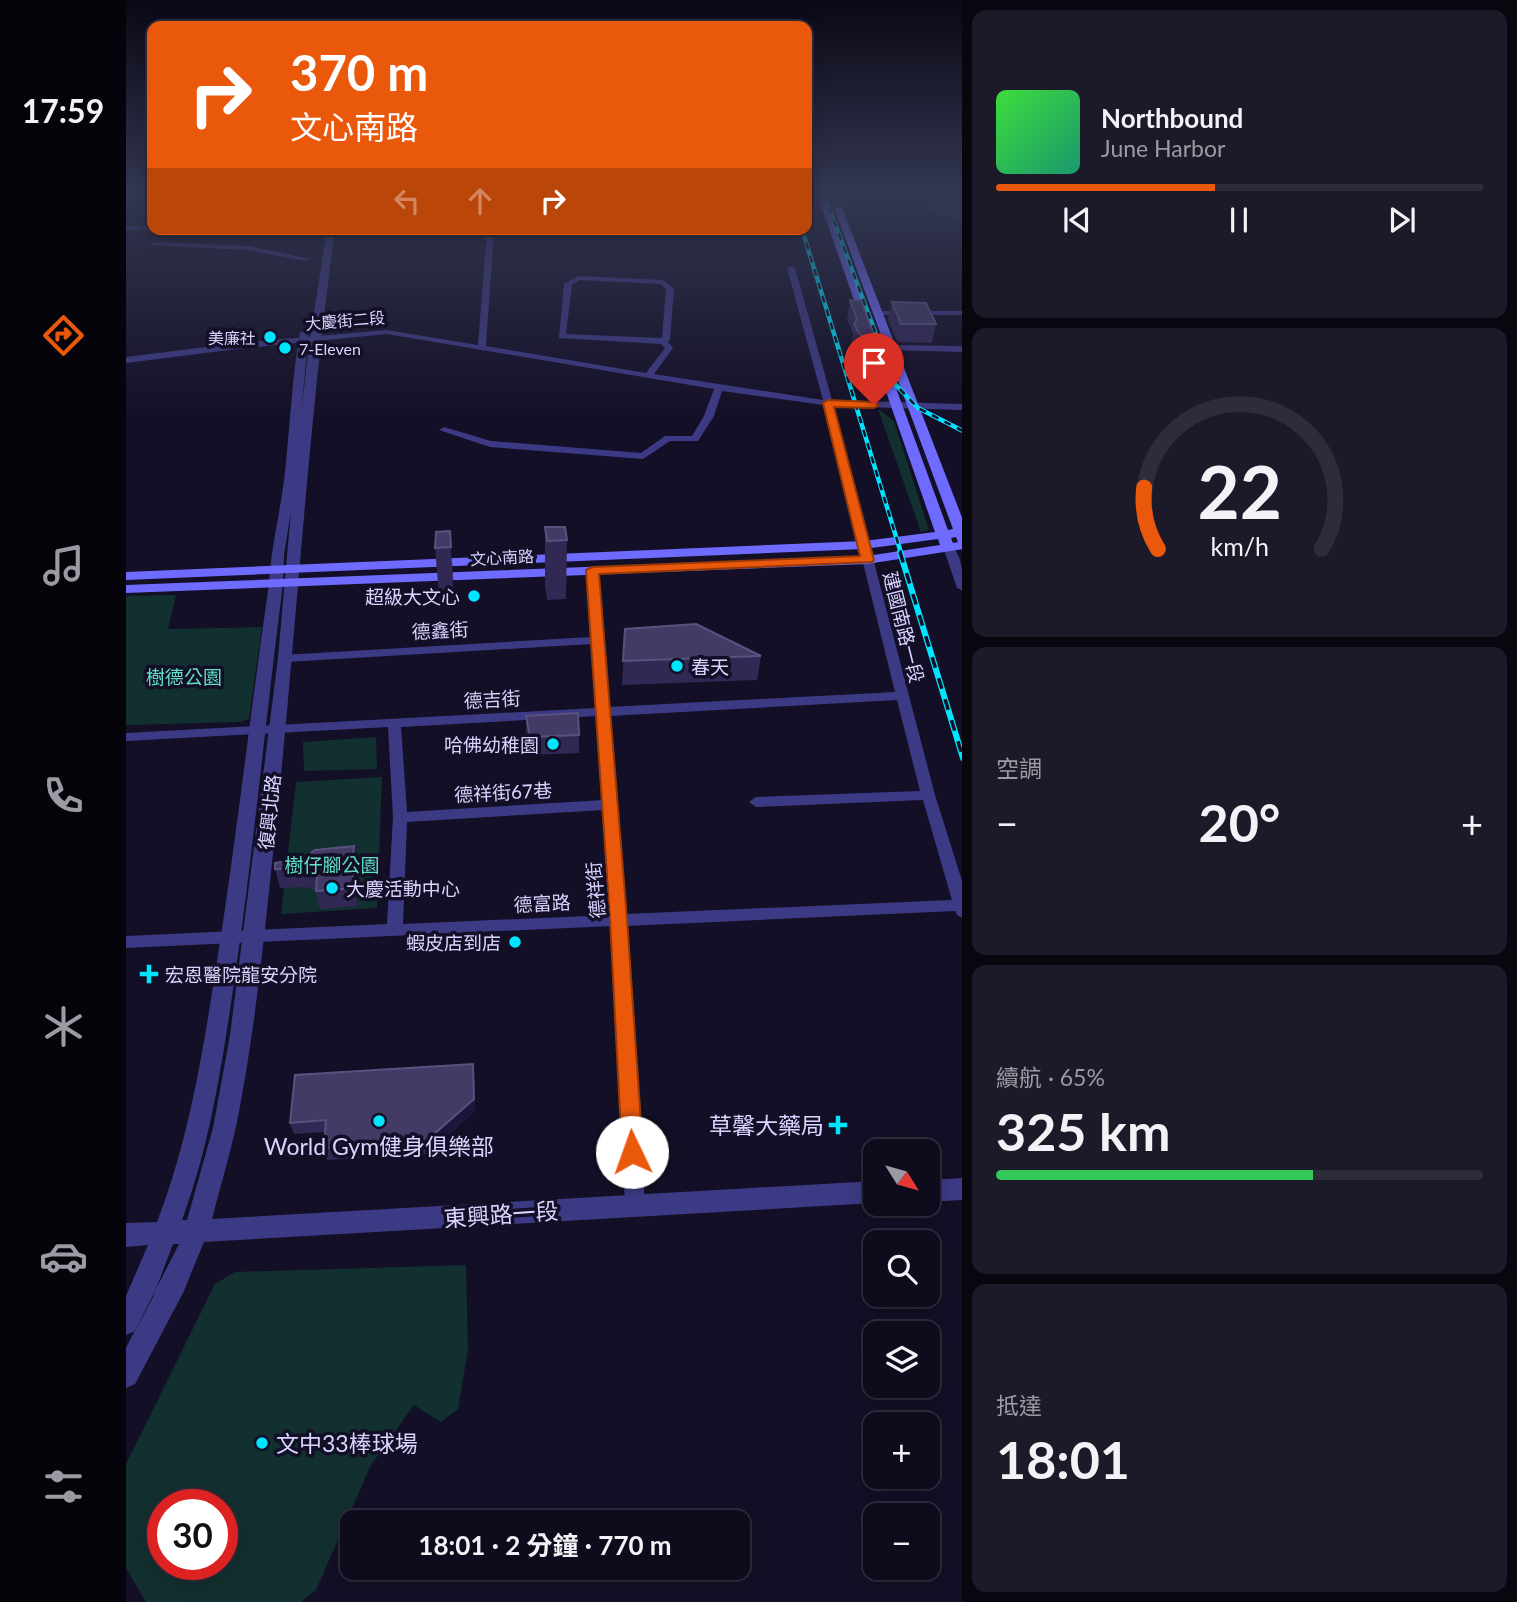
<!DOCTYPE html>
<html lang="zh-TW">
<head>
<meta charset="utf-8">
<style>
  body { margin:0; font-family:Lato,"Noto Sans TC",sans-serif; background:#1c1929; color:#f1f3f6; height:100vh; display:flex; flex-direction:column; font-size:26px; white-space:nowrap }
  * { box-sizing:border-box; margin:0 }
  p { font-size:23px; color:#9b9ba3 }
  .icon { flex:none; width:38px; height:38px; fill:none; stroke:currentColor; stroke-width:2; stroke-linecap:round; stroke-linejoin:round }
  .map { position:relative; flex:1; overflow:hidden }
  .side { display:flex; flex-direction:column; gap:10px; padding:10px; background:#08060f; width:555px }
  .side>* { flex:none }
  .guide { position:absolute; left:21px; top:21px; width:665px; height:214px; border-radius:14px; box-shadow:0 4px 18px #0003,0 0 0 2px #2e2b3b; background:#ea580c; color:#fff; overflow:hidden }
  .needle { width:46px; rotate:127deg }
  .controls { position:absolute; left:737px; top:1139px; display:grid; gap:14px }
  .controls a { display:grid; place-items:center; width:77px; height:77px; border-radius:14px; background:#0e0b1c; box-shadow:0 4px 18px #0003,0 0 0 2px #2e2b3b; font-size:35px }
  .speed { position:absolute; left:21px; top:1489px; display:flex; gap:14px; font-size:35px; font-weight:700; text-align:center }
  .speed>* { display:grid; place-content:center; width:91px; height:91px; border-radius:50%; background:#0e0b1c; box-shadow:0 4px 18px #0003,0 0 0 2px #2e2b3b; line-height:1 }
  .speed .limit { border:10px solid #d22; background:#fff; color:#111 }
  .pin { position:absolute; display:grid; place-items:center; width:60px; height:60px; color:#fff; margin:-72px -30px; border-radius:50% 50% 50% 0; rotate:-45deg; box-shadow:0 0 7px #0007 }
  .pin .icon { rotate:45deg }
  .me { position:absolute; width:77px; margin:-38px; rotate:357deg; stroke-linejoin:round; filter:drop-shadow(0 0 5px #0008) }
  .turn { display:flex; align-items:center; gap:24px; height:147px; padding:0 28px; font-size:32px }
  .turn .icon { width:91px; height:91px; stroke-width:2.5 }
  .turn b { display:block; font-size:49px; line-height:60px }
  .lanes { display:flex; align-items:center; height:66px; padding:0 28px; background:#0003; justify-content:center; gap:35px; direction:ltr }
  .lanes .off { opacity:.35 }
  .big { font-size:52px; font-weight:700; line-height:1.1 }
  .side .tile { flex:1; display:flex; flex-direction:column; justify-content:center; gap:10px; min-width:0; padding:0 24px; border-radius:14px; background:#1c1929 }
  .side .dial { align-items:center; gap:0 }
  .dial svg { height:182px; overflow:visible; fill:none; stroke:#2e2b3b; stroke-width:7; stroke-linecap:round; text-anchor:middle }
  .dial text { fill:#f1f3f6; stroke:none }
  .song { display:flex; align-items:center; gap:21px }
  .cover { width:84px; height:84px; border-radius:10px; background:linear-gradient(135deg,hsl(120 70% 55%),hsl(160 70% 35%)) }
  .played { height:7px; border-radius:4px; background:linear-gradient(90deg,#ea580c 45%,#2e2b3b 45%) }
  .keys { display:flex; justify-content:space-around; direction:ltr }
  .heat { display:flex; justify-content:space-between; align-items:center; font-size:38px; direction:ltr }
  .charge { height:10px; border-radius:5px; background:linear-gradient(90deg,#34c759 65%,#2e2b3b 0) }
  .trip { position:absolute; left:214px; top:1510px; width:410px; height:70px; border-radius:14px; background:#0e0b1c; box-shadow:0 4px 18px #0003,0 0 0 2px #2e2b3b; font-weight:700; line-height:70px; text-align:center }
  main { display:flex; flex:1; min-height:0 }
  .menu { display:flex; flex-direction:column; width:126px; justify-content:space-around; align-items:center; background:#06040b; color:#9b9ba3 }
  .menu .icon { width:49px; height:49px }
  .menu .on { color:#ea580c }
  .menu b { font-size:32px; color:#f1f3f6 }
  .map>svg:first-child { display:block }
  .green { fill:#12302f; fill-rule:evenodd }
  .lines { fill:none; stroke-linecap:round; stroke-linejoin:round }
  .pedestrian { fill:#3d3a85; fill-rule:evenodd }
  .minor { fill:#3d3a85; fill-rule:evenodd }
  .tertiary { fill:#3d3a85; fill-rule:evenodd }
  .secondary { fill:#6f6bff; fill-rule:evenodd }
  .rail-far1-casing { stroke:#00e5ff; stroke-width:4.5 }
  .rail-casing { stroke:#00e5ff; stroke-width:6 }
  .rail-far1 { stroke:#130f26; stroke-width:2.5; stroke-dasharray:7; stroke-linecap:butt }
  .rail { stroke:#130f26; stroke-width:3.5; stroke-dasharray:11; stroke-linecap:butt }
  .wall { fill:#312854 }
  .shaded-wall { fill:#1d163a }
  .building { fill:#433a66; stroke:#5a527e; stroke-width:2 }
  .route { fill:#ea580c; stroke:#983908; stroke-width:2 }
  .poi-dot { fill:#00e5ff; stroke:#130f26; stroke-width:2.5 }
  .labels { text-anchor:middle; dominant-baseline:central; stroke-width:7; stroke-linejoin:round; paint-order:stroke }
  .far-street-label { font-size:16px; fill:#d9d4ff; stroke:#130f26 }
  .far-poi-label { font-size:16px; fill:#d9d4ff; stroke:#130f26; text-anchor:end }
  .poi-label { font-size:19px; fill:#d9d4ff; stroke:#130f26; text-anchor:end }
  .street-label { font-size:19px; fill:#d9d4ff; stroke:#130f26 }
  .park-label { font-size:19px; fill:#5fe0c0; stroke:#130f26 }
  .near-poi-label { font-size:23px; fill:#d9d4ff; stroke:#130f26; text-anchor:end }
  .near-street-label { font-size:23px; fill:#d9d4ff; stroke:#130f26 }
</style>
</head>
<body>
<main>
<nav class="menu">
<b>17:59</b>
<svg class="icon on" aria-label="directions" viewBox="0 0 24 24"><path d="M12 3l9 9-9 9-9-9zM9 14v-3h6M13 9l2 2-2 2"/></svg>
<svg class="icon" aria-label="music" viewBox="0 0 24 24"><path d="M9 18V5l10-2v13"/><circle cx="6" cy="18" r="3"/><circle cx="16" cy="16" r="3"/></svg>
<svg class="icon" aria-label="phone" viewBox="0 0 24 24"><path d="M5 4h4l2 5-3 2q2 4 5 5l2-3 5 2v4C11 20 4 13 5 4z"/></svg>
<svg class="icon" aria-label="climate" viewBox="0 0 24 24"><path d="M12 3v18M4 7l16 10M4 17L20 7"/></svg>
<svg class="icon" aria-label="car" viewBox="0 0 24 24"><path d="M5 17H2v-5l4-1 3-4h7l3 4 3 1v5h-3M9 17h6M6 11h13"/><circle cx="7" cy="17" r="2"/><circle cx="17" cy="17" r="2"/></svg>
<svg class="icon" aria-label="filters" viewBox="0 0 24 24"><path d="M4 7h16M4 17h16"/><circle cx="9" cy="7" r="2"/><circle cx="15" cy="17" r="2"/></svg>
</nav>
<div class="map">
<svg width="837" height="1602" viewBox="0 0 837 1602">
  <rect width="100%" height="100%" fill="#130f26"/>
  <path class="green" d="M815 194H836V220L796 211Z
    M752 409 768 421 803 530 795 532Z
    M50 595 42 629 136 627 123 719 114 722 0 725V596Z
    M250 737 251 769 178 771 177 742Z
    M256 777 251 908 155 914 170 782Z
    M340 1265 342 1349 332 1409 315 1422 288 1405 245 1465 190 1590 175 1602H20L0 1568V1464L89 1284 109 1272ZM96 1505V1564H37V1505Z"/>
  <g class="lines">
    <path class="pedestrian" d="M27 242 121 246 184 259 181 261 121 250 25 245Z"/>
    <path class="minor" d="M0 226 26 227V229H29L0 230Z
      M38 229H67L100 234 97 236Z
      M368 229 360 346 520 373 539 348 535 344 433 338 438 284 453 276 537 280 548 289 544 339 542 342 547 348 528 374 697 400 661 268 665 266 669 268 706 400 837 404V410L707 406 809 795 837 884V918L832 916 829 911 501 926 519 1205 516 1211 509 1214 502 1211 499 1205 486 926 0 948V936L261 924 267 817 262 727 0 741V733L470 708 466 644 160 662 154 658 156 655 465 637 460 570 466 567 472 570 483 707 769 692 698 405 596 391 588 416 572 441H544L517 459 364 447 313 430 318 427 365 441 515 453 539 436H566L578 416 588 389 261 334 111 349 0 363V357L111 343 261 330 352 345 361 232 195 234 192 232 195 230ZM454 280 535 284 540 289 536 338 440 334 446 285ZM771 700 794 791 630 797 623 802 630 807 797 800 826 900 500 914 484 716ZM471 716 477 800 281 812 275 727ZM478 810 485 915 277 924 281 822Z
      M753 311H837V315H750V311Z
      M766 345 837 346V352L763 350 762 348Z
      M822 544C837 551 837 577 837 591L831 588 817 547Z"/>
    <path class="tertiary" d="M201 229H209C181 433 170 639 148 844 138 938 129 1033 110 1127 103 1157 94 1188 86 1219L749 1181V1203L78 1242 57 1293 9 1384 0 1388V1348L53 1244H47L27 1297 9 1331 0 1335V1296L22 1245 0 1247V1223L31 1222C62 1142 76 1057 89 974 110 844 124 714 143 584 145 546 155 510 159 472 164 425 166 378 174 332L183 330 175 415 183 344ZM165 511 152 658 104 1035 87 1128 61 1220H56C85 1142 97 1058 109 976 128 846 140 714 157 584L158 555Z
      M837 1178V1200L802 1202V1180Z"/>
    <path class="secondary" d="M691 194H699L822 530 827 529 708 208 712 206 716 208 837 520V549L741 564 0 593V585L741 556 814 545 812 539 738 549 0 580V572L738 541 809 532ZM830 537 832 542 827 543 825 538Z"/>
    <defs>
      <path id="rail-far1" d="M698 194 768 383 792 408 837 431
        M676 229 775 553"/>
      <path id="rail" d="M774 552 837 758"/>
    </defs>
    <use href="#rail-far1" class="rail-far1-casing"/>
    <use href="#rail" class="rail-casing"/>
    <use href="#rail-far1" class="rail-far1"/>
    <use href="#rail" class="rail"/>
  </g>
  <path class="wall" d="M724 300 748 336 744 355 732 354 728 350 725 342 727 334 721 319Z
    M766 302 810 324 806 343 771 342 762 320Z
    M419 527 441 540 440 599 421 600 419 586Z
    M324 531 328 606 314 607 309 548Z
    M499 629 635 656 631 680 496 685Z
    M400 716 453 735V753L405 755 400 734Z
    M231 865 229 886 231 906 194 909 190 891 182 887 154 888 149 869Z
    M348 1076 349 1111 301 1154 201 1160 198 1148 199 1132 168 1134 164 1123Z"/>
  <path class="shaded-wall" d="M324 531 328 590V606L325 547Z
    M228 846 231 865 229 886 231 906 226 868Z
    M347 1064 349 1111 301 1154 299 1142Z"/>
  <path class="building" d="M724 300 735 301 748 336 735 335 732 332 728 324 731 319Z
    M766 302 800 303 810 324H775Z
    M419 527H439L441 540 421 541Z
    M324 531 325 547 309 548 310 532Z
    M570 624 635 656 497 661 499 629Z
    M452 713 453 735 404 737 400 716Z
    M228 846 226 868 228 888 190 891 191 875 178 868 149 869V863L179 857 189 850Z
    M347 1064 348 1099 299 1142 198 1148 200 1120 164 1123 169 1075Z"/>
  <linearGradient id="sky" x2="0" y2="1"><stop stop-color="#0a0815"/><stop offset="0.46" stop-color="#333752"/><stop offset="1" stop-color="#333752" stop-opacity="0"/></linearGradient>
  <rect width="837" height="418" fill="url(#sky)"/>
  <path class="route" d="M702 400 748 402 753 405 748 408 708 407 748 560 746 562 473 574 501 919 517 1152 514 1159 506 1162 499 1159 496 1152 484 919 460 570 466 567 734 556 697 403Z"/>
  <g class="poi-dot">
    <circle cx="144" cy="337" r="7"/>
    <circle cx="159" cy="348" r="7"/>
    <circle cx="348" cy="596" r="7"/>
    <circle cx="551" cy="666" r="7"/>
    <circle cx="427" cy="744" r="7"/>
    <circle cx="206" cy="888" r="7"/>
    <circle cx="389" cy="942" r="7"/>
    <path d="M19.5 963.5h7v7h7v7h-7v7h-7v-7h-7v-7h7z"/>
    <circle cx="253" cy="1121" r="7"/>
    <path d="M708.5 1114.5h7v7h7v7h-7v7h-7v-7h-7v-7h7z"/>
    <circle cx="136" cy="1443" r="7"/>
  </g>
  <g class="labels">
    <g class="far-street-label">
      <text transform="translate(219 320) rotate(-5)">大慶街二段</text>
      <text transform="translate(376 557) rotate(-3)">文心南路</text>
    </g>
    <g class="far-poi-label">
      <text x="130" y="337">美廉社</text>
      <text x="173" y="348" text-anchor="start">7-Eleven</text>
    </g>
    <g class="poi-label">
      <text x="334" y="596">超級大文心</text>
      <text x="565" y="666" text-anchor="start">春天</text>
      <text x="413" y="744">哈佛幼稚園</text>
      <text x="220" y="888" text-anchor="start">大慶活動中心</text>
      <text x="375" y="942">蝦皮店到店</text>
      <text x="39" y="974" text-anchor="start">宏恩醫院龍安分院</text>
    </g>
    <g class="street-label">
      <text transform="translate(778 627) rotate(76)">建國南路一段</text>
      <text transform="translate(314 630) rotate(-3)">德鑫街</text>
      <text transform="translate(366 699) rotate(-3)">德吉街</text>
      <text transform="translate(377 792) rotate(-3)">德祥街67巷</text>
      <text transform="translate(143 812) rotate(-84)">復興北路</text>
      <text transform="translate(469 890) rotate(-95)">德祥街</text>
      <text transform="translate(416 903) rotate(-3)">德富路</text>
    </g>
    <g class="park-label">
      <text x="58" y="676">樹德公園</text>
      <text x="206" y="864">樹仔腳公園</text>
    </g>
    <g class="near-poi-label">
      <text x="698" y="1125">草馨大藥局</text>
      <text x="253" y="1146" text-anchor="middle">World Gym健身俱樂部</text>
      <text x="150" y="1443" text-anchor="start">文中33棒球場</text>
    </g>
    <g class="near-street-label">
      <text transform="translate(375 1214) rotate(-4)">東興路一段</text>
    </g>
  </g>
</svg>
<div class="controls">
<a><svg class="needle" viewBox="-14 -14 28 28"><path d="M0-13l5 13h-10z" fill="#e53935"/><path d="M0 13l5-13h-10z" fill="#9b9ba3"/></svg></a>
<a><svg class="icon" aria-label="search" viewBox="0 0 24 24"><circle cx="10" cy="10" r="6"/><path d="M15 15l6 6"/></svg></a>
<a><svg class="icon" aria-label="layers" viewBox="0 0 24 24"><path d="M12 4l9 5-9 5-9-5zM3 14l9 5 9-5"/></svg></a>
<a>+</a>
<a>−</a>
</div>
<div class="speed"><div class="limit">30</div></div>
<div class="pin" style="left:748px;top:405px;background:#d93025"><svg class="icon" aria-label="arrive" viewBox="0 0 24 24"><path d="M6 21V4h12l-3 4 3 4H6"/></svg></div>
<svg class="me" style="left:506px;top:1152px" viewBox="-20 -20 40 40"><circle r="19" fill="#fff"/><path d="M0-13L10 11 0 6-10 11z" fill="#ea580c"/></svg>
<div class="trip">18:01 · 2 分鐘 · 770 m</div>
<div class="guide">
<div class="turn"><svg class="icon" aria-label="right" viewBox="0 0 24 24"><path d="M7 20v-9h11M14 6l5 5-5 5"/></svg><div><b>370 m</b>文心南路</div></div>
<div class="lanes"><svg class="icon off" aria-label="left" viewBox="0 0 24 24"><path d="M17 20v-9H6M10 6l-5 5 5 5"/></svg><svg class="icon off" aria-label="ahead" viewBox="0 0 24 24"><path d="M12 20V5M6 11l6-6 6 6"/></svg><svg class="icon" aria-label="right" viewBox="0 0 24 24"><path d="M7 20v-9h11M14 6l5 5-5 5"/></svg></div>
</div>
</div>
<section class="side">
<div class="tile">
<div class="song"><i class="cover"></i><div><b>Northbound</b><p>June Harbor</p></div></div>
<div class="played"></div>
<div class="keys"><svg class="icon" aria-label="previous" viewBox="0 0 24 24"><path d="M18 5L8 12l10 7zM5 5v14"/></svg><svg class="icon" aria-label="pause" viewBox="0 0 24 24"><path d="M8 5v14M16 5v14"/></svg><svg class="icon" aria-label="next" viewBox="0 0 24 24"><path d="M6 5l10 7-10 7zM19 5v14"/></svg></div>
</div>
<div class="tile dial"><svg viewBox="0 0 100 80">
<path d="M14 69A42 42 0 1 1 86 69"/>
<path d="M14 69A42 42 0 0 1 8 42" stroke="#ea580c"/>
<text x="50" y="56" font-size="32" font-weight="700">22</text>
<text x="50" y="72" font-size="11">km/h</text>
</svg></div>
<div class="tile"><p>空調</p>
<div class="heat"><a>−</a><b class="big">20°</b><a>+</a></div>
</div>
<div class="tile"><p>續航 · 65%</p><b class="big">325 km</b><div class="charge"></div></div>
<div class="tile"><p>抵達</p><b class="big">18:01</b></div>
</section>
</main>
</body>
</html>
